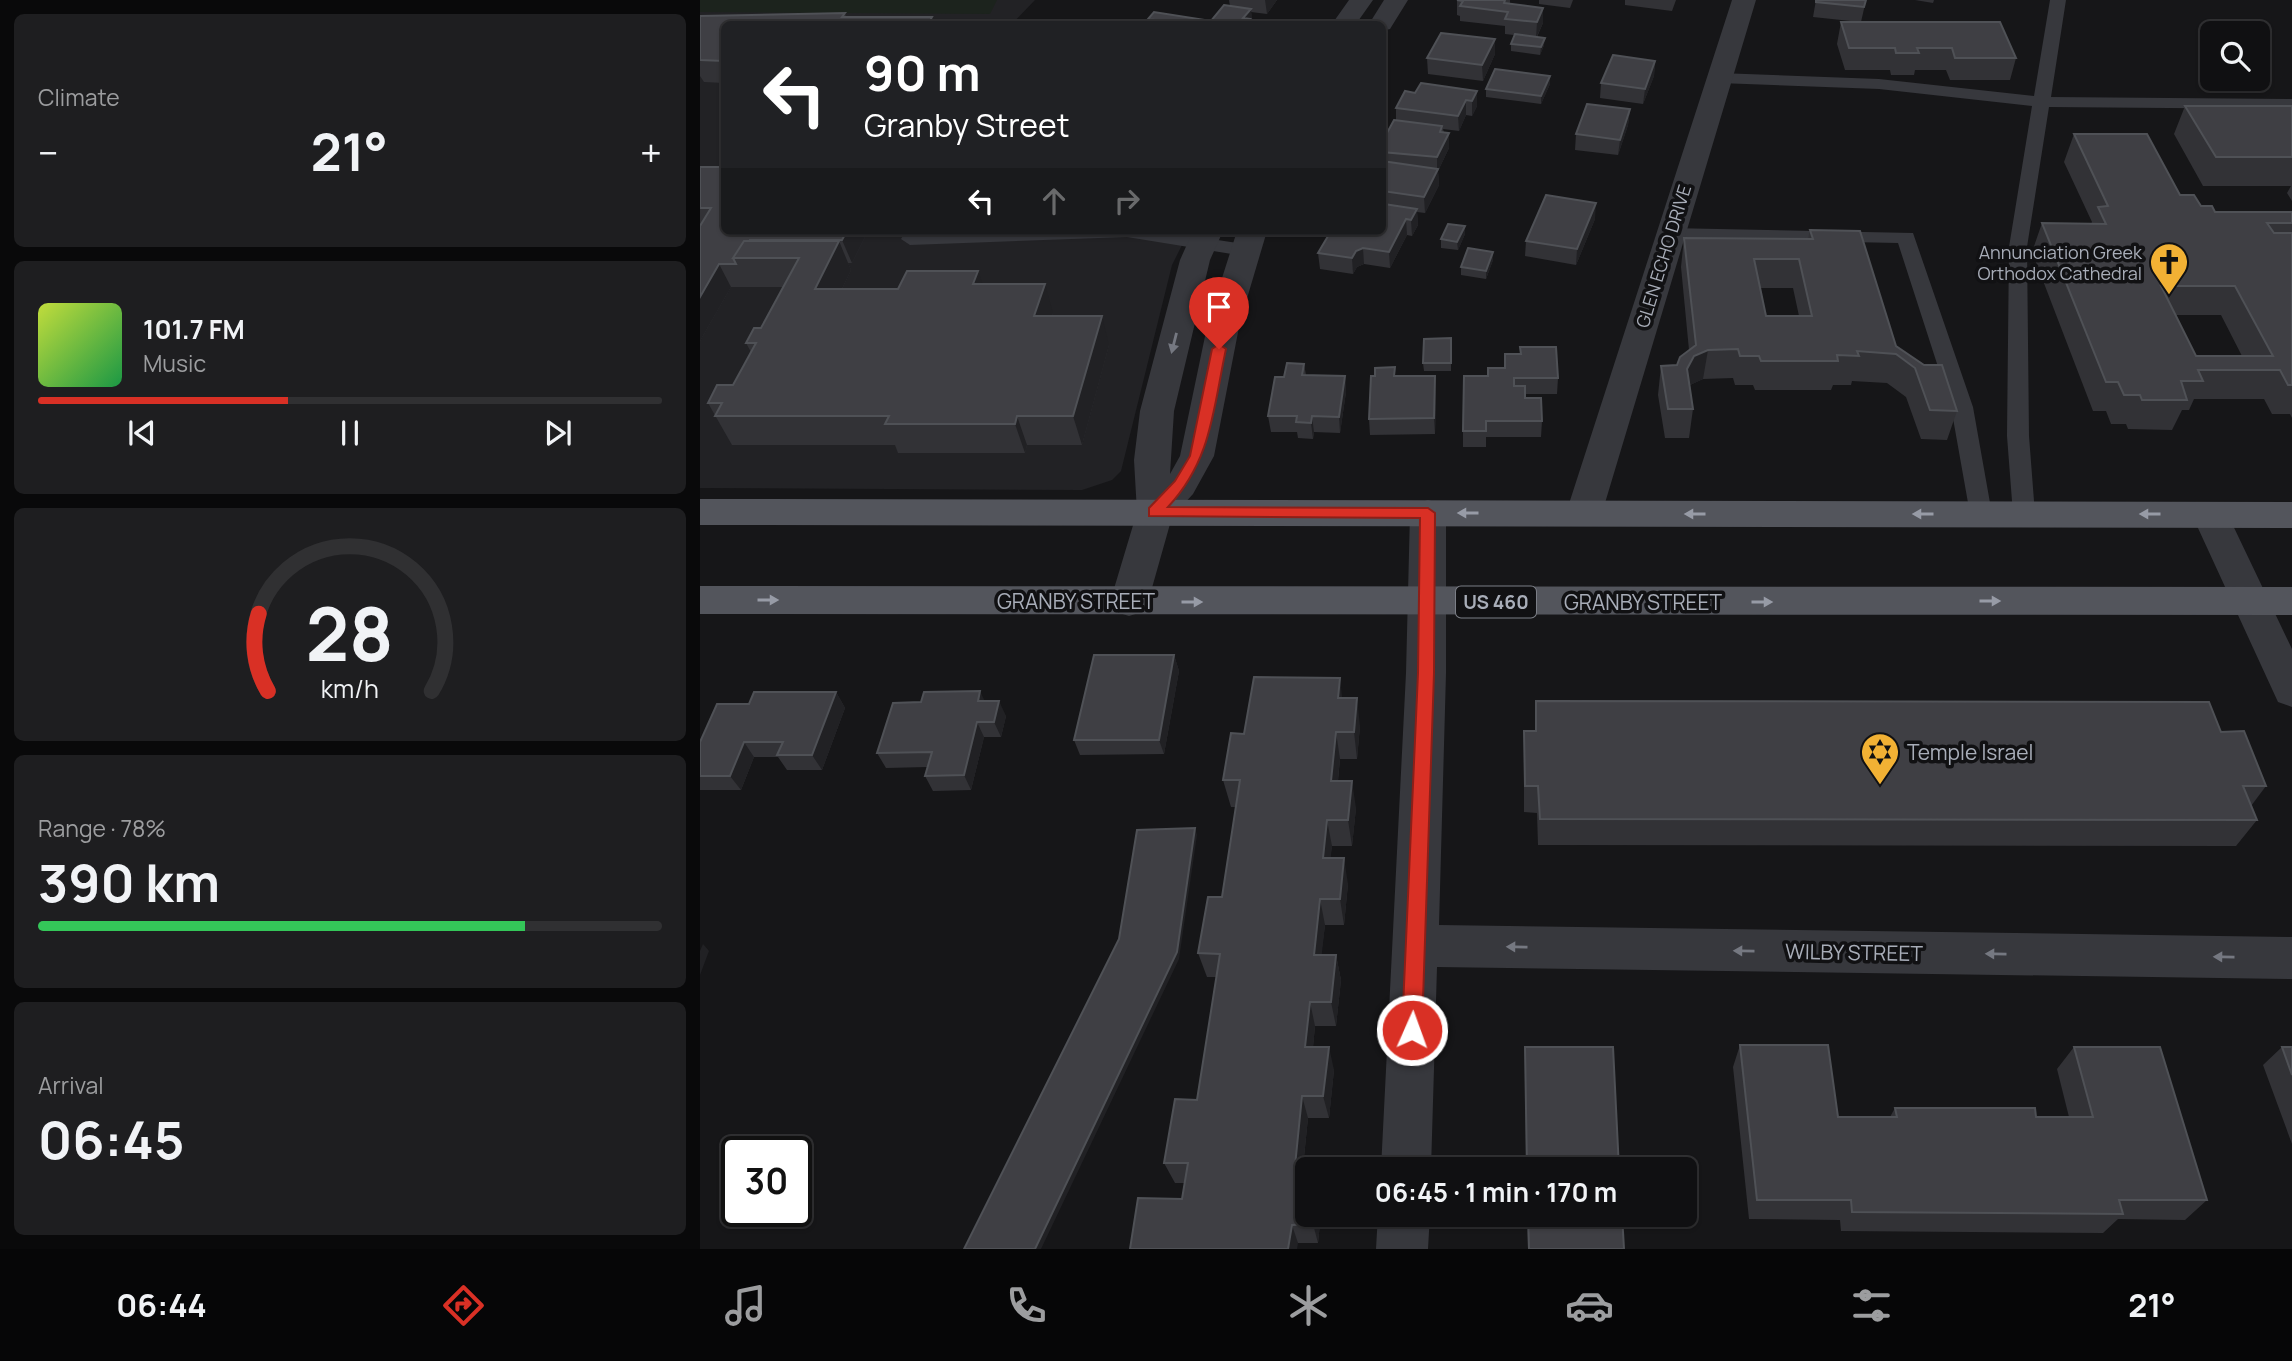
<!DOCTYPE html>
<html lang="en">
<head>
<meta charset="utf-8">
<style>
  body { margin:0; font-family:Manrope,sans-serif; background:#1e1e20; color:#f1f3f6; height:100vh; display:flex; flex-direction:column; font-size:26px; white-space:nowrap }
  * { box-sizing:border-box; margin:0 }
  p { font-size:23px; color:#9c9d9f }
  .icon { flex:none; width:38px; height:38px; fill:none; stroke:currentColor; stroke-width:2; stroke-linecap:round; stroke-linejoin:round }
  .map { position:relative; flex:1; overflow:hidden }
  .details { display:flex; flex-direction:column; gap:14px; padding:14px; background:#09090a; width:700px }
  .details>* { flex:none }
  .hud { position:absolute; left:21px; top:21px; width:665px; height:214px; border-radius:10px; box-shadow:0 2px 5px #0004,0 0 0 2px #303032; background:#202124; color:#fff; overflow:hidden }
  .buttons { position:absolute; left:1500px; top:21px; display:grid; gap:14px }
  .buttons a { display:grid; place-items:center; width:70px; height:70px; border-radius:10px; background:#101012; box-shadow:0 2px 5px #0004,0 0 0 2px #303032; font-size:35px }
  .speed { position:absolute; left:21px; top:1136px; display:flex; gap:14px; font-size:35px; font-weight:700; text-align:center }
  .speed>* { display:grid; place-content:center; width:91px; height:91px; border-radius:50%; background:#101012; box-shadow:0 2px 5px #0004,0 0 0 2px #303032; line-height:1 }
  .speed .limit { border:4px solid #111; border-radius:10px; background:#fff; color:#111 }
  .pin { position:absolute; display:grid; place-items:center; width:60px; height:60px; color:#fff; margin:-72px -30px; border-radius:50% 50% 50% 0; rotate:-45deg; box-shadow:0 0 7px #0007 }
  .pin .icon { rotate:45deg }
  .me { position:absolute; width:77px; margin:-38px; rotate:2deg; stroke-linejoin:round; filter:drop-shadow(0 0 5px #0008) }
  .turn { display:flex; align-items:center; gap:24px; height:147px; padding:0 28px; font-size:32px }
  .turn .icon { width:91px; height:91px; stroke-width:2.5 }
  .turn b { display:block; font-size:49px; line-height:60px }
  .lanes { display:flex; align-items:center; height:66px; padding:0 28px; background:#0003; justify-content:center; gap:35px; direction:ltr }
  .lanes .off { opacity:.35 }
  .big { font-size:52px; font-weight:700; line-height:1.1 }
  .details .widget { flex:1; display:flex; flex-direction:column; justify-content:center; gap:10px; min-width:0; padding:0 24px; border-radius:10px; background:#1e1e20 }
  .details .dial { align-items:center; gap:0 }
  .dial svg { height:182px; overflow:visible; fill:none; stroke:#303032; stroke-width:7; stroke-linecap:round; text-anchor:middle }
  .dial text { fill:#f1f3f6; stroke:none }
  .song { display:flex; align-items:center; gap:21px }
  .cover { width:84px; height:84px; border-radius:10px; background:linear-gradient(135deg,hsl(70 70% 55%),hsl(140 70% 35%)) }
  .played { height:7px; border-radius:4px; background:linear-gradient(90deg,#d93025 40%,#303032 40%) }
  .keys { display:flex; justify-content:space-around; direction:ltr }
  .heat { display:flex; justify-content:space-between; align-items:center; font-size:38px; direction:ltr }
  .charge { height:10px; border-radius:5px; background:linear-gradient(90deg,#34c759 78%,#303032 0) }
  .trip { position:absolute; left:595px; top:1157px; width:402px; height:70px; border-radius:10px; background:#101012; box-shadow:0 2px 5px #0004,0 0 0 2px #303032; font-weight:700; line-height:70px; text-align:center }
  .tab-bar { display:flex; height:112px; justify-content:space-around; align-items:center; background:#060607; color:#9c9d9f }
  .tab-bar .icon { width:49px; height:49px }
  .tab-bar .selected { color:#d93025 }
  .tab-bar b { font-size:32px; color:#f1f3f6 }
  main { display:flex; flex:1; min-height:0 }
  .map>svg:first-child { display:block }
  .built { fill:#222225 }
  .green { fill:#1c231d }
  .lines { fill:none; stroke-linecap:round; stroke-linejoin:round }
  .service { fill:#37383d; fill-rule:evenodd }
  .minor { fill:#37383d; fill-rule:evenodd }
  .primary { fill:#53555c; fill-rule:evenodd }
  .wall { fill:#323236; fill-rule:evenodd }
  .shaded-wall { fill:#212124 }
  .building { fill:#3f3f44; stroke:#4f5156; stroke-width:2; fill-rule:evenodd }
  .oneway { fill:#757881 }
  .oneway2 { fill:#979ba6 }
  .route { fill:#d93025; stroke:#8d1f18; stroke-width:2 }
  .labels { text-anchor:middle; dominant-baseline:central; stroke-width:7; stroke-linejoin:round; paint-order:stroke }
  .far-poi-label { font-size:18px; fill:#a8adb8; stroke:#111113; text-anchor:end }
  .far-street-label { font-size:18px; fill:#a8adb8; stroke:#111113 }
  .shield { fill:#111113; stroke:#7b7e86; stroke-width:2 }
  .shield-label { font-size:19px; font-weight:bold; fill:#a8adb8 }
  .street-label { font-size:21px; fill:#a8adb8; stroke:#111113 }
  .poi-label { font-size:21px; fill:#a8adb8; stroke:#111113; text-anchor:start }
</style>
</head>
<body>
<main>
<section class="details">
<div class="widget"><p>Climate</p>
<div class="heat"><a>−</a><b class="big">21°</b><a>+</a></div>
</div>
<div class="widget">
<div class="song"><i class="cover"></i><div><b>101.7 FM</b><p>Music</p></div></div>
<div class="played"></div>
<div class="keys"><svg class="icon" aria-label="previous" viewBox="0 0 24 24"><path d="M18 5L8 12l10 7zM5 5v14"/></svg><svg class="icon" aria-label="pause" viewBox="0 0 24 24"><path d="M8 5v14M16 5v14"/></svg><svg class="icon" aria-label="next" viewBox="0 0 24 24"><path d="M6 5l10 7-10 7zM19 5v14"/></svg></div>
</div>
<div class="widget dial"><svg viewBox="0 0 100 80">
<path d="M14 69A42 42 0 1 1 86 69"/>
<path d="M14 69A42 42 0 0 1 10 35" stroke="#d93025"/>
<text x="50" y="56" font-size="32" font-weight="700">28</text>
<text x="50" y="72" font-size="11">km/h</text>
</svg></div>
<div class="widget"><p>Range · 78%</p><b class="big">390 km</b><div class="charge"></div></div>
<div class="widget"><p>Arrival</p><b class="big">06:45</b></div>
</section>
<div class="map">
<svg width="1592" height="1249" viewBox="0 0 1592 1249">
  <rect width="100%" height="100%" fill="#161618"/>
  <path class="built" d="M0 0H335L312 24H24V231H489L472 265 421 471 412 480 382 490 0 488Z"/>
  <path class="green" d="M0 0H297L290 14 0 12Z"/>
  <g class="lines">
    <path class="service" d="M1350 0H1366L1351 97 1592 99V109L1349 107 1327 247 1329 436 1335 514 1332 520H1316L1313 514 1307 436 1309 247 1332 106 1179 89 1019 83 1011 78 1019 73 1179 79 1334 96Z
      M969 228 1213 233 1273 407 1292 514 1289 520H1273L1270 514 1251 407 1198 243 962 238 960 234Z
      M206 231H458L544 244 554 250 544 256 427 237 210 245 201 239Z"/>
    <path class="minor" d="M649 0H673L656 24H632Z
      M684 0H708L690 29 682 31V24H669Z
      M1032 0H1056L902 513 897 522 884 526 871 522 866 513Z
      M493 231H523L510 260 474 411 470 474 480 456 508 322 537 231H567L540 322 514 456 493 494 472 517 448 602 442 612 429 616 416 612 410 602 437 512 434 460 440 411 480 260Z
      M728 500 741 504 746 513V673L739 925 1592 937V979L737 967 731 1169H681L706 673 710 513 715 504Z
      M1510 502 1523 506 1528 515 1592 649V707L1578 702 1492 515 1497 506Z
      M678 1214H730L728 1249H676Z"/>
    <path class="primary" d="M0 499 1592 502V528L0 525Z
      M0 586 1592 587V615L0 614Z"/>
  </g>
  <path class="wall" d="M529 0H577L567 14 551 12 552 24H449L448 19 511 21 530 6Z
    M757 0H810V4L843 23 837 37 844 45 840 55 811 51V44L814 35 805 34V26L760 21V16L757 15Z
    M839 0H873L870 8 839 4Z
    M925 0H976L972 11 925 5Z
    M1116 0H1166L1161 22 1316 58 1310 80H1250L1246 70H1215L1214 75H1191L1190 70H1145L1137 44 1141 22H1160L1113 17Z
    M1215 0H1234L1233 3Z
    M145 13 146 17 24 24V83L4 82 0 76V16Z
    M795 54 783 81 728 74 727 58Z
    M955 61 954 76 943 104 900 98 901 83Z
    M850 76V84L841 104 786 97V89Z
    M777 91V106L772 116 766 115 759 131 743 129 749 148 738 171 739 185 725 213 717 212 718 225 712 236 707 235 690 268 664 264 657 267 653 274 620 269 618 253 627 239 626 231H682V142L696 120V108L715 93Z
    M1485 106H1592V201L1587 193 1591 186H1503L1474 134Z
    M930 109 928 125 918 155 875 150 876 134Z
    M1374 134 1501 206 1515 212H1592V418L1590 414H1572L1564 399H1494L1489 410H1482L1472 430 1428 429 1426 424H1411L1406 411H1393L1332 252 1342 223 1391 224 1392 222 1364 162ZM1476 315H1521L1542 356H1496Z
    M0 167 24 231H168L152 263H148L151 270 142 289H198L283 284 353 313 352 316 409 345 382 445H327L325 453H198L195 445H32L8 403 33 385 51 352 46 343 61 328 83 287H31L0 341Z
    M895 219 876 265 825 256 826 241Z
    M765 226V234L758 250 741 248V239Z
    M1110 230 1196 346 1257 411 1247 440 1221 439 1206 397 1187 383 1152 381 1151 385H1133L1131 390H1055L1053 385H1035L1033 378 1003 379 990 385 993 409 989 438H965L958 395 961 366 977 365 989 350 981 267 984 238 1108 239ZM1060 288H1093L1099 316H1066Z
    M793 252V260L786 279 761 275V267Z
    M751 338V371H724L723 363Z
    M805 354 858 378 857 394H825V398L842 421 841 437H786V447H763V431L788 376 804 368Z
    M604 364 606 375 645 376 646 392 640 433 614 432 613 439 598 438 597 432H571L568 416 584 377Z
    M695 376 736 392 735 434 670 435 669 419Z
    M474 655 479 671 464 754 380 755 374 740Z
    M136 692 145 708 122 770H87L78 757H54L41 790H0V742L49 704Z
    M642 698 660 726 657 759H640L638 781 656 808 652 846H632L630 858 648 884 644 925H625L621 955H636L641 980 636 1026H615L613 1047 634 1070 629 1118H608L603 1167 607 1214H621L618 1243H598L485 1183H475L464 1163 497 1100 517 977H507L498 953 522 897 536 807H531L523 780 544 734Z
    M285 701 306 716 301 737H284L271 790 233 791 225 776 227 767 186 768 177 753 221 702Z
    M836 701 1521 732 1566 786 1551 806 1557 820 1536 846 838 845 837 813 824 812V731H835Z
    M1040 1045 1138 1117H1190L1195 1108 1336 1117H1369L1357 1069 1374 1047 1507 1200 1485 1220 1418 1219 1403 1233 1141 1231 1140 1220 1049 1219 1033 1067Z
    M825 1047 919 1169H826Z
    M1582 1047H1592V1144L1563 1065Z
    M827 1214H922L924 1249H828Z"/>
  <path class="shaded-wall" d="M565 0H577L567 14Z
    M843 8V23L836 38 837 22Z
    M551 9 553 24H544L543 18Z
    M232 17 234 24H228Z
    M845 38 844 45 840 55 841 47Z
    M795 39V54L783 81 782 65Z
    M955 61 954 76 943 104 945 89Z
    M850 76V84L841 104V96Z
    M777 91V106L772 116V101Z
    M766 100V115L759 131 758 116Z
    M930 109 928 125 918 155 920 140Z
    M749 133V148L738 171 739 185 725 213 724 197 737 170V157Z
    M896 203 895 219 876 265 877 249Z
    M717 209 718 225 712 236 711 220Z
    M706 219 707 235 690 268 689 252Z
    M765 226V234L758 250 757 242Z
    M147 231H168L152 263 142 240Z
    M139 241 151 270 128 318 115 289Z
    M663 248 664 264 657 267 653 274 652 258 656 251Z
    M793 252V260L786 279V271Z
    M19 264 31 287 0 341V297Z
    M278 271 288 300 273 284Z
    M345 284 353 313 343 345 334 316Z
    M402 316 409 345 382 445 373 416Z
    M1008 350 1003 379 990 385 987 369 994 356Z
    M645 376 646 392 640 433 639 417Z
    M735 376 736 392 735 434 734 418Z
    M317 416 327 445 325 453 315 424Z
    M612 416 614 432 613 439 611 423Z
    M474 655 479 671 464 754 459 740Z
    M640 678 643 706 638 698Z
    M280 691 287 706 278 701Z
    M136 692 145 708 122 770 112 755Z
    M657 698 660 726 657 759 654 732Z
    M299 701 306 716 301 737 294 722Z
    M277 722 284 737 271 790 264 775Z
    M636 732 640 759 635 807 631 781Z
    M44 742 54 757 41 790 30 776Z
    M652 781 656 808 652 846 648 820Z
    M627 820 632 846 628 883 623 858Z
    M495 828 497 835 479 959 341 1249H335Z
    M644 858 648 884 644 925 640 899Z
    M620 899 625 925 619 979 614 955Z
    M3 944 9 951 0 975V951Z
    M636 955 641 980 636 1026 631 1002Z
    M610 1002 615 1026 611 1069 605 1047Z
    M629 1047 634 1070 629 1118 623 1096Z
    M602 1096 608 1118 601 1186 595 1166Z
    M614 1214H621L618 1243 613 1224Z
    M592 1225 598 1243 597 1249H588Z"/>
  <path class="building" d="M757 0H805L804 3 843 8 837 22 805 19 808 12 760 6 763 1Z
    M1116 0H1166L1164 7 1116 2Z
    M524 5 551 9 543 18 550 19 545 24H459L462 21 448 19 454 12 511 21Z
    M145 13 142 17H232L228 24H24V61L0 60V16Z
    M1141 22H1300L1316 58H1255L1252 48H1217L1219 53H1196L1195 48H1149Z
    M741 33 795 39 782 65 727 58Z
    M815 34 845 38 841 47 811 44Z
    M913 55 955 61 945 89 901 83Z
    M795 69 850 76 841 96 786 89Z
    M721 83 777 91 772 101 766 100 758 116 696 108 705 91 715 93Z
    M887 104 930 109 920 140 876 134Z
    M1485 106H1592V157H1516Z
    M694 120 742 126 740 132 749 133 737 157 682 152V142Z
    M1374 134H1447L1480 195H1494L1501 206H1512L1515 212H1592V223H1567L1574 233H1592V385H1588L1580 370H1498L1503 381H1481L1487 400H1442L1440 395H1424L1418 382H1406L1342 223 1406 224 1398 207 1408 206ZM1461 286H1535L1573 356H1496Z
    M682 161 738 169 724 197 682 191Z
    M0 167H24V231H147L142 240H50V241H44L33 258 36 264H19L0 297V226L11 208H0Z
    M846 195 896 203 877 249 826 241Z
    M684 204 717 209 711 220 706 219 689 252 663 248 656 251 652 258 618 253 631 231H682V207Z
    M748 224 765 226 757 242 741 239Z
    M1110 230 1160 231 1196 346 1224 365H1242L1257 411 1230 410 1215 368 1196 354 1157 351 1159 356 1137 355 1138 361H1061L1059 356H1040L1038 349 1008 350 994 356 987 369 993 409H968L961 366 977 365 980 357 996 345 984 238 1113 239ZM1054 259H1099L1112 316H1066Z
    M44 241H139L115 289H198L207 271H278L273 284H345L334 316H402L373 416H317L315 424H185L189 416H15L22 403H8L17 385H33L56 343H46L54 328H61L99 258H33Z
    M768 248 793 252 786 271 761 267Z
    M751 338V363H723L724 339Z
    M820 347H856L858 378H814V386H825V398H841L842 421H786V431H763L764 376H788V368H805V354H821Z
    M587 363 604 364 602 375 645 376 639 417 612 416 611 423 596 422 597 416H568L575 377H584Z
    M695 367 694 376H735L734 418 669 419 671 376H675V368Z
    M394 655H474L459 740H374Z
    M554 677 640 678 638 698H657L654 732H636L631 781H652L648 820H627L623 858H644L640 899H620L614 955H636L631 1002H610L605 1047H629L623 1096H602L595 1166 619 1167V1169H607V1214H614L613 1224 592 1225 588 1249H430L438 1198 482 1199 488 1163H464L475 1099 497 1100 520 954 498 953 508 897H522L540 780H523L531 733 544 734Z
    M280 691 278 701H299L294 722H277L264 775 225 776 232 752 177 753 193 703 221 702 224 692Z
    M54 692H136L112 755H77L83 742H44L30 776H0V742L17 704H49Z
    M836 701 1509 702 1521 732 1544 731 1566 786H1543L1557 820 840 819 838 786H825L824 731H836Z
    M495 828 477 952 335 1249H264L419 939 437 830Z
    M1040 1045H1128L1138 1117H1197L1195 1108H1335L1336 1117H1393L1374 1047H1460L1507 1200H1419L1423 1214 1152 1212 1151 1200H1057Z
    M825 1047H913L919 1169H827Z
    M1582 1047H1592V1075Z
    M828 1214H922L924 1249H829Z"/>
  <defs><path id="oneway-solid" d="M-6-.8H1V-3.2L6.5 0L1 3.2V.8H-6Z" transform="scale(1.75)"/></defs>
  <g class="oneway">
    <use href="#oneway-solid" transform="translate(474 343) rotate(104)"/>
    <use href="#oneway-solid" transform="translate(817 947) rotate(-179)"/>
    <use href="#oneway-solid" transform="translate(1044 951) rotate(-179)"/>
    <use href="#oneway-solid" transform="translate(1296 954) rotate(-179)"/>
    <use href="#oneway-solid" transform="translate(1524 957) rotate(-179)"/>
  </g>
  <g class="oneway2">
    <use href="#oneway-solid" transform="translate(768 513) rotate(-180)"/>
    <use href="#oneway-solid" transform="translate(995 514) rotate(-180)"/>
    <use href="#oneway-solid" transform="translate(1223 514) rotate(-180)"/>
    <use href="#oneway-solid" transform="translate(1450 514) rotate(-180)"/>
    <use href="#oneway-solid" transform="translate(68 600)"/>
    <use href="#oneway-solid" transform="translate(1290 601)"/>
    <use href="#oneway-solid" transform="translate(492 602)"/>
    <use href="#oneway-solid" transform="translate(1062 602)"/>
  </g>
  <path class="route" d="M519 344 526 349C513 409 512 460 468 507L728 508 735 513 734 673 722 1030 719 1036 712 1039 705 1036 702 1030 718 673 720 518 449 516V508L475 481 490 456 512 349Z"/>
  <defs>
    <symbol id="church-pin" viewBox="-11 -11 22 30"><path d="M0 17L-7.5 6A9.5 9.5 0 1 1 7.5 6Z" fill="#f2b134" stroke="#111113"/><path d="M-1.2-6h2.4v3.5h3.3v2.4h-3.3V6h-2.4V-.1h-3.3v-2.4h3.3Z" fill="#111"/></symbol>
    <symbol id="synagogue-pin" viewBox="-11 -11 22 30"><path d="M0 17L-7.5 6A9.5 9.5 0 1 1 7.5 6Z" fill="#f2b134" stroke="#111113"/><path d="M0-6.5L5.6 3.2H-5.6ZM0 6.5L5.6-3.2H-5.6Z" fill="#111"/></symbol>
  </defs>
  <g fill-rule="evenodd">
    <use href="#church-pin" x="1447" y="240" width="44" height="60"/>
    <use href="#synagogue-pin" x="1158" y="730" width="44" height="60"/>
  </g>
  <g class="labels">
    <g class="far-poi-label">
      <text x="1442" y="252">Annunciation Greek<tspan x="1442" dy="21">Orthodox Cathedral</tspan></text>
    </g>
    <g class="far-street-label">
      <text transform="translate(963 256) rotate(-73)">GLEN ECHO DRIVE</text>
    </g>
    <rect class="shield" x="756" y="586.5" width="80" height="31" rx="5"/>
    <g class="shield-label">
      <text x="796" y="602">US 460</text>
    </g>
    <g class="street-label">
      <text x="376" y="601">GRANBY STREET</text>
      <text x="943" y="602">GRANBY STREET</text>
      <text transform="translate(1154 952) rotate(1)">WILBY STREET</text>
    </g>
    <g class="poi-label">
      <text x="1207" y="752">Temple Israel</text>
    </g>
  </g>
</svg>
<div class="buttons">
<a><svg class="icon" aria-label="search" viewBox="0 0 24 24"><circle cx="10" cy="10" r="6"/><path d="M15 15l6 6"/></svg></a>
</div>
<div class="speed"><div class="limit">30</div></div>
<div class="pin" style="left:519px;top:349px;background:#d93025"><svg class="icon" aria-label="arrive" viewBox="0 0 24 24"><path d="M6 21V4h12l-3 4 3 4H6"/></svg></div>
<svg class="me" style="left:712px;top:1030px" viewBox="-20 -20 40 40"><circle r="17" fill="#d93025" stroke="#fff" stroke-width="3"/><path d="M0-11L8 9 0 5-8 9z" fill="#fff"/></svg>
<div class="trip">06:45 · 1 min · 170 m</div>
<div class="hud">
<div class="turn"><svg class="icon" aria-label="left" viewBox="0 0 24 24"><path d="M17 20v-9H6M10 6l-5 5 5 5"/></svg><div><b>90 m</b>Granby Street</div></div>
<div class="lanes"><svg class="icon" aria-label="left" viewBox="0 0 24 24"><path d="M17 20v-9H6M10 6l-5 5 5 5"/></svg><svg class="icon off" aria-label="ahead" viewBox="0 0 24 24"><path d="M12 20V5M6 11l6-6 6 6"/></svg><svg class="icon off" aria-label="right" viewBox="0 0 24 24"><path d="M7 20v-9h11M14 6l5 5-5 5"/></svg></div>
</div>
</div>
</main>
<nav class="tab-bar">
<b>06:44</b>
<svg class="icon selected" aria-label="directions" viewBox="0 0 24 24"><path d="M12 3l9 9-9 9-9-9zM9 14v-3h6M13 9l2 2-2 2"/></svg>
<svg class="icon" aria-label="music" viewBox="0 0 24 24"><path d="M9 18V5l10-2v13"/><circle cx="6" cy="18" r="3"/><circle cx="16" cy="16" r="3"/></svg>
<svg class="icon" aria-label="phone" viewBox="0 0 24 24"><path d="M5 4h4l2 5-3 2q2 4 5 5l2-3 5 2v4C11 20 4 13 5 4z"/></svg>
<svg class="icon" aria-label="climate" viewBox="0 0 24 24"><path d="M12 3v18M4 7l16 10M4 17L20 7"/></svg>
<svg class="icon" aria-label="car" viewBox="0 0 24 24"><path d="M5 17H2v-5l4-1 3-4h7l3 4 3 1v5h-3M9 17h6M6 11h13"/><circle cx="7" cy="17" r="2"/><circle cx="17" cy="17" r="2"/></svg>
<svg class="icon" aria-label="filters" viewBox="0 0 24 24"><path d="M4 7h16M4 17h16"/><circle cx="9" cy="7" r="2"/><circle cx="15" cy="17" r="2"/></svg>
<b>21°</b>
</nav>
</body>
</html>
